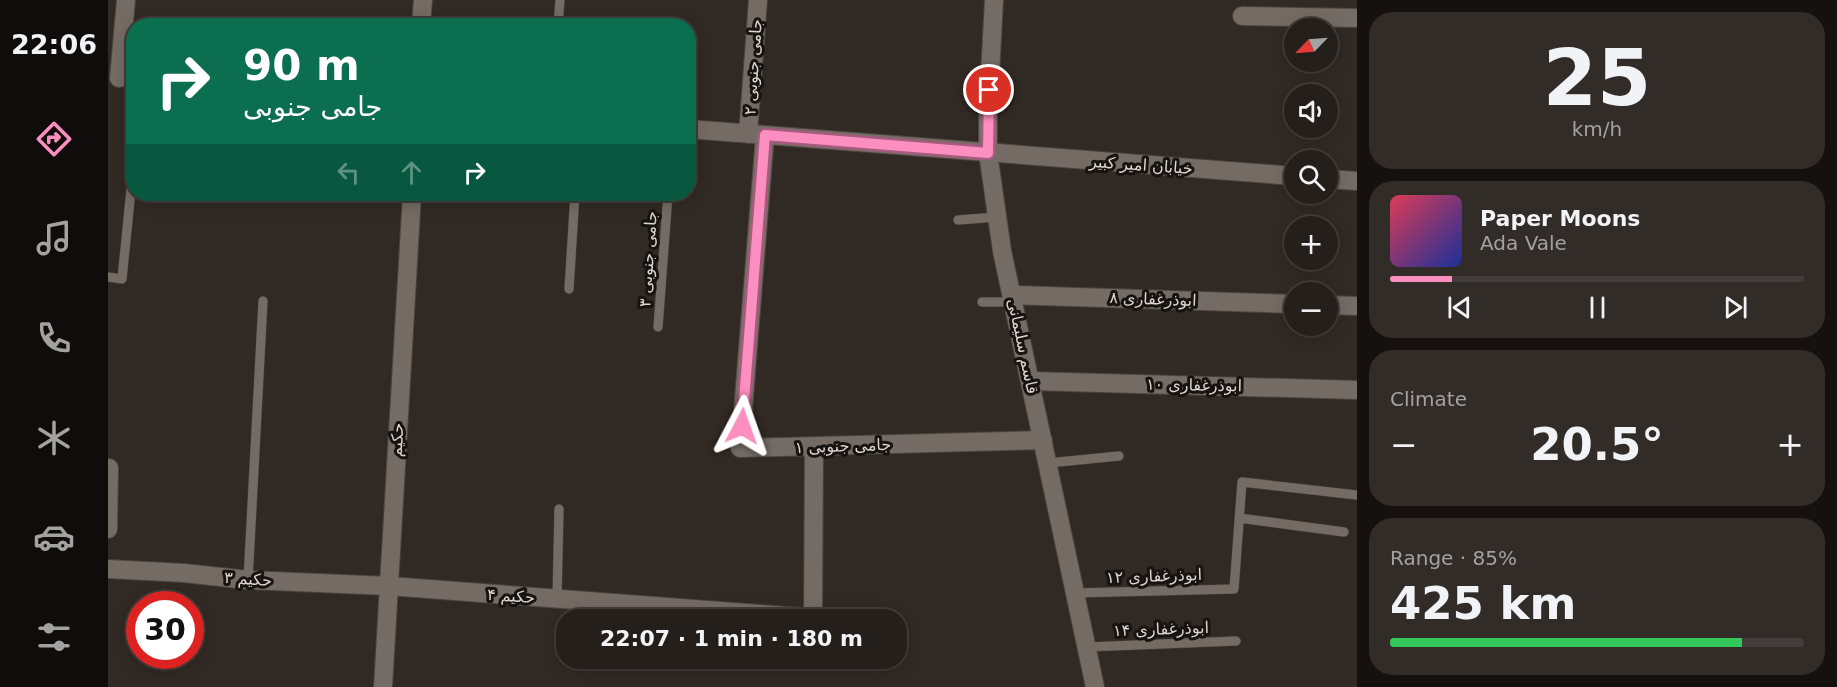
<!DOCTYPE html>
<html lang="en">
<head>
<meta charset="utf-8">
<style>
  body { margin:0; font-family:"DejaVu Sans",Cairo,sans-serif; background:#312c28; color:#f1f3f6; height:100vh; display:flex; flex-direction:column; font-size:22px; white-space:nowrap }
  * { box-sizing:border-box; margin:0 }
  p { font-size:20px; color:#a3a2a3 }
  .icon { flex:none; width:33px; height:33px; fill:none; stroke:currentColor; stroke-width:2; stroke-linecap:round; stroke-linejoin:round }
  .map { position:relative; flex:1; overflow:hidden }
  .drawer { display:flex; flex-direction:column; gap:12px; padding:12px; background:#14110f; width:480px }
  .drawer>* { flex:none }
  .top-card { position:absolute; left:18px; top:18px; width:570px; height:183px; border-radius:24px; box-shadow:0 3px 15px #0003,0 0 0 2px #423d3a; background:#0b6e4f; color:#fff; overflow:hidden }
  .needle { width:39px; rotate:245deg }
  .buttons { position:absolute; left:1176px; top:18px; display:grid; gap:12px }
  .buttons a { display:grid; place-items:center; width:54px; height:54px; border-radius:50%; background:#251f1b; box-shadow:0 3px 15px #0003,0 0 0 2px #423d3a; font-size:30px }
  .speed { position:absolute; left:18px; top:591px; display:flex; gap:12px; font-size:30px; font-weight:700; text-align:center }
  .speed>* { display:grid; place-content:center; width:78px; height:78px; border-radius:50%; background:#251f1b; box-shadow:0 3px 15px #0003,0 0 0 2px #423d3a; line-height:1 }
  .speed .limit { border:9px solid #d22; background:#fff; color:#111 }
  .pin { position:absolute; display:grid; place-items:center; width:51px; height:51px; color:#fff; margin:-26px; border:3px solid #fff; border-radius:50%; box-shadow:0 2px 6px #0007 }
  .me { position:absolute; width:66px; margin:-33px; rotate:4deg; stroke-linejoin:round; filter:drop-shadow(0 0 4px #0008) }
  .turn { display:flex; align-items:center; gap:21px; height:126px; padding:0 18px; font-size:27px }
  .turn .icon { width:78px; height:78px; stroke-width:2.5 }
  .turn b { display:block; font-size:42px; line-height:51px }
  .lanes { display:flex; align-items:center; height:57px; padding:0 18px; background:#0003; justify-content:center; gap:30px; direction:ltr }
  .lanes .off { opacity:.35 }
  .big { font-size:45px; font-weight:700; line-height:1.1 }
  .drawer .card { flex:1; display:flex; flex-direction:column; justify-content:center; gap:9px; min-width:0; padding:0 21px; border-radius:24px; background:#312c28 }
  .drawer .dial { align-items:center; gap:0 }
  .dial b { font-size:78px; line-height:1 }
  .song { display:flex; align-items:center; gap:18px }
  .cover { width:72px; height:72px; border-radius:9px; background:linear-gradient(135deg,hsl(350 70% 55%),hsl(230 70% 35%)) }
  .played { height:6px; border-radius:3px; background:linear-gradient(90deg,#fd8ec0 15%,#423d3a 15%) }
  .keys { display:flex; justify-content:space-around; direction:ltr }
  .heat { display:flex; justify-content:space-between; align-items:center; font-size:33px; direction:ltr }
  .charge { height:9px; border-radius:4px; background:linear-gradient(90deg,#34c759 85%,#423d3a 0) }
  .trip { position:absolute; left:448px; top:609px; width:351px; height:60px; border-radius:24px; background:#251f1b; box-shadow:0 3px 15px #0003,0 0 0 2px #423d3a; font-weight:700; line-height:60px; text-align:center }
  main { display:flex; flex:1; min-height:0 }
  .dock { display:flex; flex-direction:column; width:108px; justify-content:space-around; align-items:center; background:#0f0c0b; color:#a3a2a3 }
  .dock .icon { width:42px; height:42px }
  .dock .selected { color:#fd8ec0 }
  .dock b { font-size:27px; color:#f1f3f6 }
  .map>svg:first-child { display:block }
  .lines { fill:none; stroke-linecap:round; stroke-linejoin:round }
  .service-casing { stroke:#4b4540; stroke-width:10 }
  .minor-casing { stroke:#4b4540; stroke-width:20 }
  .tertiary-casing { stroke:#4b4540; stroke-width:20 }
  .service { stroke:#746b64; stroke-width:9 }
  .minor { stroke:#746b64; stroke-width:18 }
  .tertiary { stroke:#746b64; stroke-width:18 }
  .route-casing { stroke:#a45c7d; stroke-width:15 }
  .route { stroke:#fd8ec0; stroke-width:10 }
  .labels { text-anchor:middle; dominant-baseline:central; stroke-width:6; stroke-linejoin:round; paint-order:stroke }
  .street-label { font-size:16px; fill:#dbd6d2; stroke:#161310 }
</style>
</head>
<body>
<main>
<nav class="dock">
<b>22:06</b>
<svg class="icon selected" aria-label="directions" viewBox="0 0 24 24"><path d="M12 3l9 9-9 9-9-9zM9 14v-3h6M13 9l2 2-2 2"/></svg>
<svg class="icon" aria-label="music" viewBox="0 0 24 24"><path d="M9 18V5l10-2v13"/><circle cx="6" cy="18" r="3"/><circle cx="16" cy="16" r="3"/></svg>
<svg class="icon" aria-label="phone" viewBox="0 0 24 24"><path d="M5 4h4l2 5-3 2q2 4 5 5l2-3 5 2v4C11 20 4 13 5 4z"/></svg>
<svg class="icon" aria-label="climate" viewBox="0 0 24 24"><path d="M12 3v18M4 7l16 10M4 17L20 7"/></svg>
<svg class="icon" aria-label="car" viewBox="0 0 24 24"><path d="M5 17H2v-5l4-1 3-4h7l3 4 3 1v5h-3M9 17h6M6 11h13"/><circle cx="7" cy="17" r="2"/><circle cx="17" cy="17" r="2"/></svg>
<svg class="icon" aria-label="filters" viewBox="0 0 24 24"><path d="M4 7h16M4 17h16"/><circle cx="9" cy="7" r="2"/><circle cx="15" cy="17" r="2"/></svg>
</nav>
<div class="map">
<svg width="1249" height="687" viewBox="0 0 1249 687">
  <rect width="100%" height="100%" fill="#312924"/>
  <g class="lines">
    <defs>
      <path id="service" d="M450 26 452 0
        M850 220 889 217
        M0 277 14 279 26 160
        M461 289 467 194
        M874 302H905
        M550 327 560 194
        M940 463 1011 456
        M1131 518 1236 532
        M140 580 155 301
        M967 593 1126 589 1134 482 1249 495
        M449 599 451 509
        M979 647 1128 641"/>
      <path id="minor" d="M1134 16 1249 18
        M313 26 315 0
        M11 78 18 0
        M580 129 1186 176
        M640 134 650 0
        M657 135 632 448 935 440
        M1220 179 1249 181
        M904 295 1186 304
        M1220 305 1249 306
        M922 381 1249 390
        M0 529 1 468
        M0 569 76 573 140 580 281 586 705 618 706 447
        M275 687 304 194"/>
      <path id="tertiary" d="M886 0 880 112V153L894 251 987 687"/>
    </defs>
    <use href="#service" class="service-casing"/>
    <use href="#minor" class="minor-casing"/>
    <use href="#tertiary" class="tertiary-casing"/>
    <use href="#service" class="service"/>
    <use href="#minor" class="minor"/>
    <use href="#tertiary" class="tertiary"/>
  </g>
  <g class="lines">
    <defs>
      <path id="route" d="M634 426 657 135 880 153 881 90"/>
    </defs>
    <use href="#route" class="route-casing"/>
    <use href="#route" class="route"/>
  </g>
  <g class="labels">
    <g class="street-label">
      <text transform="translate(645 67) rotate(-86)">جامی جنوبی ۲</text>
      <text transform="translate(1033 165) rotate(4)">خیابان امیر کبیر</text>
      <text transform="translate(540 259) rotate(-86)">جامی جنوبی ۳</text>
      <text transform="translate(1045 299) rotate(2)">ابوذرغفاری ۸</text>
      <text transform="translate(915 346) rotate(78)">قاسم سلیمانی</text>
      <text transform="translate(1086 385) rotate(1)">ابوذرغفاری ۱۰</text>
      <text transform="translate(289 440) rotate(-87)">حکیم</text>
      <text transform="translate(735 446) rotate(-2)">جامی جنوبی ۱</text>
      <text transform="translate(1046 576) rotate(-2)">ابوذرغفاری ۱۲</text>
      <text transform="translate(140 579) rotate(4)">حکیم ۳</text>
      <text transform="translate(403 596) rotate(4)">حکیم ۴</text>
      <text transform="translate(1053 629) rotate(-2)">ابوذرغفاری ۱۴</text>
    </g>
  </g>
</svg>
<div class="buttons">
<a><svg class="needle" viewBox="-14 -14 28 28"><path d="M0-13l5 13h-10z" fill="#e53935"/><path d="M0 13l5-13h-10z" fill="#a3a2a3"/></svg></a>
<a><svg class="icon" aria-label="sound" viewBox="0 0 24 24"><path d="M4 9h4l5-4v14l-5-4H4zM17 9q2 3 0 6"/></svg></a>
<a><svg class="icon" aria-label="search" viewBox="0 0 24 24"><circle cx="10" cy="10" r="6"/><path d="M15 15l6 6"/></svg></a>
<a>+</a>
<a>−</a>
</div>
<div class="speed"><div class="limit">30</div></div>
<div class="pin" style="left:881px;top:90px;background:#d93025"><svg class="icon" aria-label="arrive" viewBox="0 0 24 24"><path d="M6 21V4h12l-3 4 3 4H6"/></svg></div>
<svg class="me" style="left:634px;top:426px" viewBox="-20 -20 40 40"><path d="M0-17L14 15 0 8-14 15z" fill="#fd8ec0" stroke="#fff" stroke-width="4"/></svg>
<div class="trip">22:07 · 1 min · 180 m</div>
<div class="top-card">
<div class="turn"><svg class="icon" aria-label="right" viewBox="0 0 24 24"><path d="M7 20v-9h11M14 6l5 5-5 5"/></svg><div><b>90 m</b>جامی جنوبی</div></div>
<div class="lanes"><svg class="icon off" aria-label="left" viewBox="0 0 24 24"><path d="M17 20v-9H6M10 6l-5 5 5 5"/></svg><svg class="icon off" aria-label="ahead" viewBox="0 0 24 24"><path d="M12 20V5M6 11l6-6 6 6"/></svg><svg class="icon" aria-label="right" viewBox="0 0 24 24"><path d="M7 20v-9h11M14 6l5 5-5 5"/></svg></div>
</div>
</div>
<section class="drawer">
<div class="card dial"><b>25</b><p>km/h</p></div>
<div class="card">
<div class="song"><i class="cover"></i><div><b>Paper Moons</b><p>Ada Vale</p></div></div>
<div class="played"></div>
<div class="keys"><svg class="icon" aria-label="previous" viewBox="0 0 24 24"><path d="M18 5L8 12l10 7zM5 5v14"/></svg><svg class="icon" aria-label="pause" viewBox="0 0 24 24"><path d="M8 5v14M16 5v14"/></svg><svg class="icon" aria-label="next" viewBox="0 0 24 24"><path d="M6 5l10 7-10 7zM19 5v14"/></svg></div>
</div>
<div class="card"><p>Climate</p>
<div class="heat"><a>−</a><b class="big">20.5°</b><a>+</a></div>
</div>
<div class="card"><p>Range · 85%</p><b class="big">425 km</b><div class="charge"></div></div>
</section>
</main>
</body>
</html>
